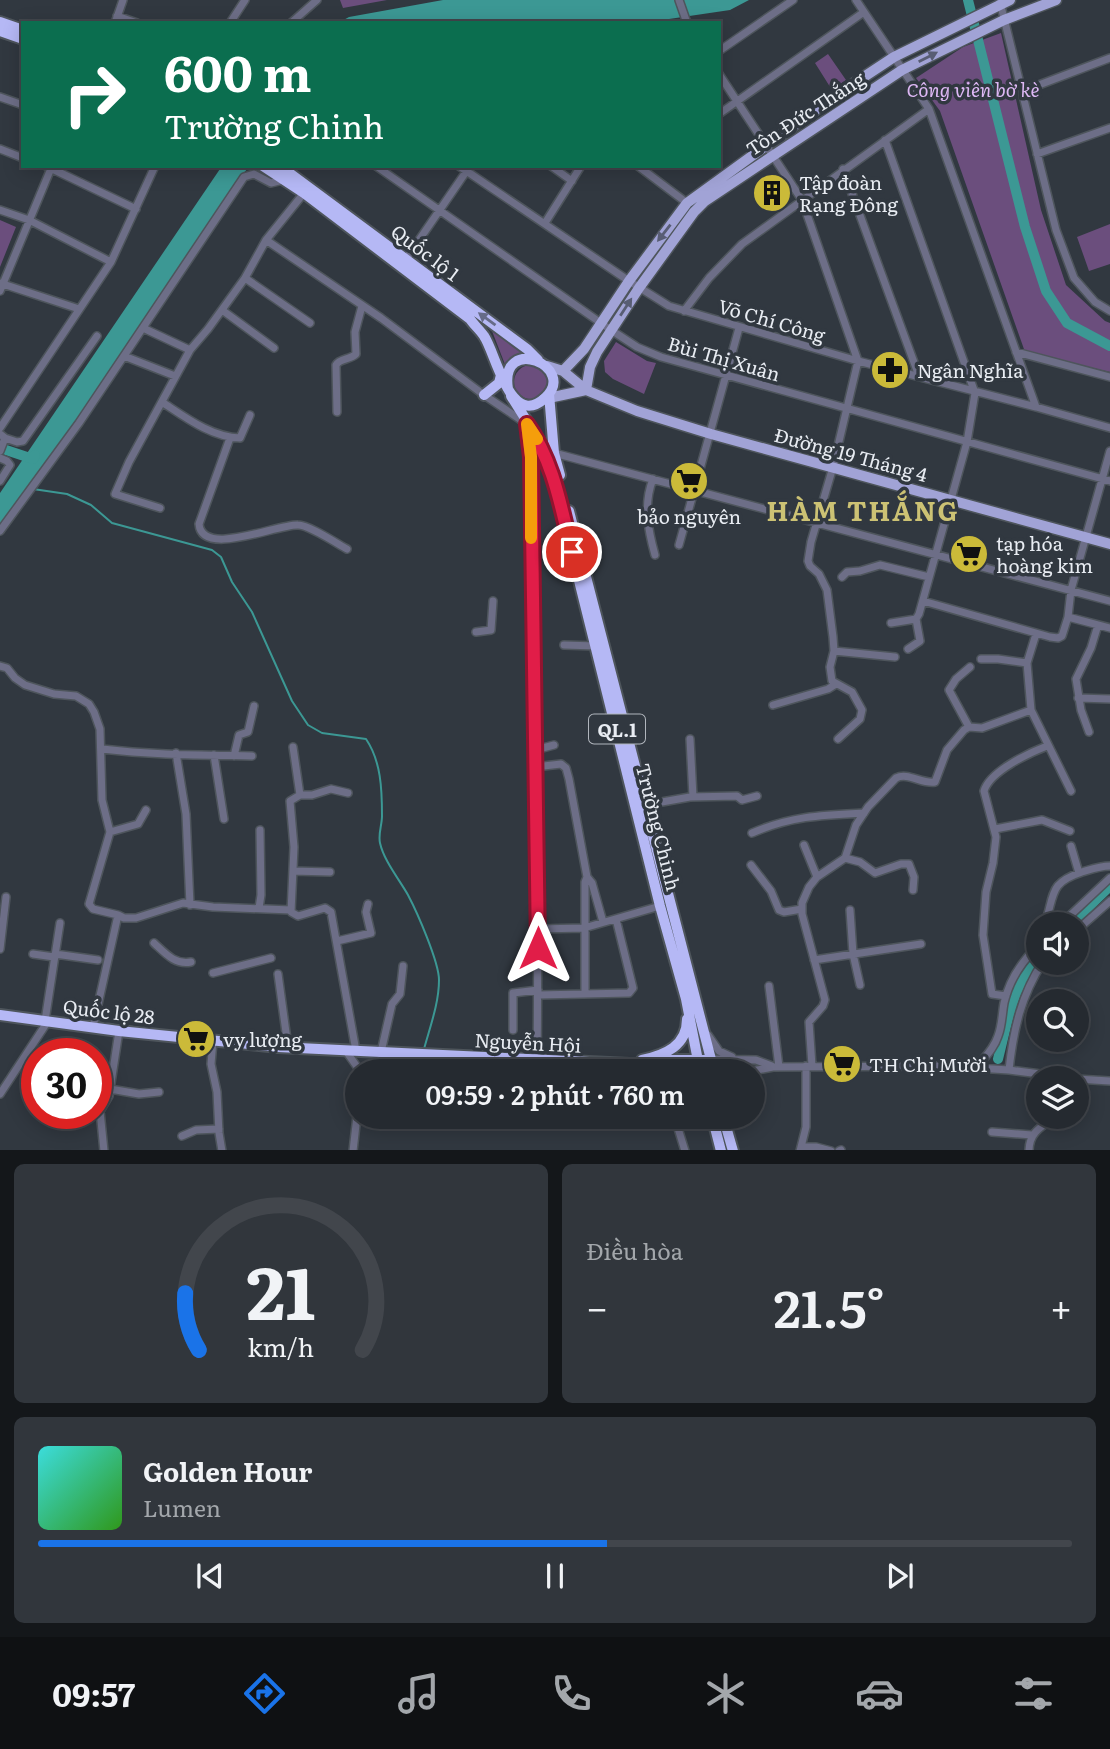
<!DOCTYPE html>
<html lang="vi">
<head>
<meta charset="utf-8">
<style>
  body { margin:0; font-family:Literata,serif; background:#31363c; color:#f1f3f6; height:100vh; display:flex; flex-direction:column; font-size:26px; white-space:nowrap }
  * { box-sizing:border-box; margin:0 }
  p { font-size:23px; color:#a3a7ab }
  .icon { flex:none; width:38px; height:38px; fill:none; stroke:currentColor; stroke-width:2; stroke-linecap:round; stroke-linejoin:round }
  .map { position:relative; height:1150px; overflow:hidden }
  .details { display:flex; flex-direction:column; gap:14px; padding:14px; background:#14171a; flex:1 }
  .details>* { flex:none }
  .hud { position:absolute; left:21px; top:21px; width:700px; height:147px; border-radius:0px; box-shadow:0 4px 18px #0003,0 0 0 2px #42464c; background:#0b6e4f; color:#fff; overflow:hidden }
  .tools { position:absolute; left:1026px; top:912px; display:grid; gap:14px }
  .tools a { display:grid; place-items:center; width:63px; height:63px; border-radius:50%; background:#252a30; box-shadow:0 4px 18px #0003,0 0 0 2px #42464c; font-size:35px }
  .speed { position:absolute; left:21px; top:1038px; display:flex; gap:14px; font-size:35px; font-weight:700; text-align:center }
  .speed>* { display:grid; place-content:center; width:91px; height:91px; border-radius:50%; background:#252a30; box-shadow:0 4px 18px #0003,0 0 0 2px #42464c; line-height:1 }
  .speed .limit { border:10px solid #d22; background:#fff; color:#111 }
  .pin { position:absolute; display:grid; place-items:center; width:60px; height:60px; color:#fff; margin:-30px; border:4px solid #fff; border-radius:50%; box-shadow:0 2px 7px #0007 }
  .me { position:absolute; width:77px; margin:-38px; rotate:0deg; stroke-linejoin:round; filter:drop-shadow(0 0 5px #0008) }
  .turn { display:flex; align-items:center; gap:24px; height:147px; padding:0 28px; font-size:32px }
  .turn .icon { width:91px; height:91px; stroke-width:2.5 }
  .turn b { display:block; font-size:49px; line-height:60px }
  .big { font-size:52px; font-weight:600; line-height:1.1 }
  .details .widget { flex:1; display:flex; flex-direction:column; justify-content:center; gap:10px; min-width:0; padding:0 24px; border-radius:10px; background:#31363c }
  .details .dial { align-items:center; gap:0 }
  .dial svg { height:182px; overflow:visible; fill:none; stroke:#42464c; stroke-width:7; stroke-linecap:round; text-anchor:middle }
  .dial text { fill:#f1f3f6; stroke:none }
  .song { display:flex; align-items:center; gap:21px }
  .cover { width:84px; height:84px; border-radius:10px; background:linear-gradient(135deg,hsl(180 70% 55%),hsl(110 70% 35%)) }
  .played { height:7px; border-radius:4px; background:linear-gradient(90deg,#1a73e8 55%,#42464c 55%) }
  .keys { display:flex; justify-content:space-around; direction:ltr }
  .heat { display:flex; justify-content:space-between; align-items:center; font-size:38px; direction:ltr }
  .details .tiles { flex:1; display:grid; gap:14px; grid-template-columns:1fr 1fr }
  .widget:last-child { grid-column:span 2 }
  .trip { position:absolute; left:345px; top:1059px; width:420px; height:70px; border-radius:35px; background:#252a30; box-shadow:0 4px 18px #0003,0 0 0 2px #42464c; font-weight:600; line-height:70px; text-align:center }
  .menu { display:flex; height:112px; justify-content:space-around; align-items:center; background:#0f1113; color:#a3a7ab }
  .menu .icon { width:49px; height:49px }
  .menu .active { color:#1a73e8 }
  .menu b { font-size:32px; color:#f1f3f6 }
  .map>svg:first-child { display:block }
  .park { fill:#6b4e7d }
  .water { fill:#3c9894 }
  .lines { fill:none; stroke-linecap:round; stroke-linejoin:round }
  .stream { stroke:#3c9894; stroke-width:2 }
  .river { stroke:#3c9894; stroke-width:10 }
  .minor-casing { stroke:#4e555c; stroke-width:10 }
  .major-casing { stroke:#4e555c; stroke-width:13 }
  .highway-casing { stroke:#4e555c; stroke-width:14 }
  .minor { stroke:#6d6e87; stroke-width:7 }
  .major { stroke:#a1a3d6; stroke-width:10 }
  .highway { stroke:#b5b8f5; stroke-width:10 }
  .oneway { fill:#585d74 }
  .oneway2 { fill:#666b88 }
  .route-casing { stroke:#92132f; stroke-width:18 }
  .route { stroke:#e11d48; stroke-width:12 }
  .slow { stroke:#f59e0b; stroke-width:12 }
  .labels { text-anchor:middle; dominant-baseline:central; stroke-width:7; stroke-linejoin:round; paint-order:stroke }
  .shield { fill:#313840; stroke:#b1b6bd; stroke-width:2 }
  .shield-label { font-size:18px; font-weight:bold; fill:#e8ecf2 }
  .park-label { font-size:19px; font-style:italic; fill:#deb8f5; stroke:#313840 }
  .street-label { font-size:19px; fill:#e8ecf2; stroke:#313840 }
  .poi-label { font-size:19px; fill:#e8ecf2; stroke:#313840; text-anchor:start }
  .district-label { font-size:26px; font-weight:bold; letter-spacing:2px; fill:#ccc274; stroke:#313840 }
</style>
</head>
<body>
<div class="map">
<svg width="1110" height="1151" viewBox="0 0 1110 1151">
  <rect width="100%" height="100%" fill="#313840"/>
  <path class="park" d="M340 0H387L343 8Z
    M1001 33 1041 210 1066 285 1105 321 1110 323V372L1025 352 940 111 916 78 963 47Z
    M828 54 846 80 832 90 815 63Z
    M0 220 16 227 0 267Z
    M1110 224V264L1089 271 1077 237Z
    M492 331 522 352 506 367Z
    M616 342 647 361 656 363 644 394 613 379 605 372 604 361Z
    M514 382a17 17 0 1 1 34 0a17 17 0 1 1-34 0Z"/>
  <path class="water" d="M443 0H749L730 10 642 23H338L349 17Z
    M222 166H250L240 177 74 426 0 526V493Z"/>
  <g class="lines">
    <path class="stream" d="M33 489 67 494 91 505 112 523 212 550 221 557 232 582 252 612 292 701 308 725 322 733 366 739C381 761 382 789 382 816 382 825 378 834 380 843 384 861 399 879 408 895 417 912 439 962 439 980 439 1003 430 1027 424 1049"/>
    <path class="river" d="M968 0 1025 227 1046 291 1067 323 1110 346
      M0 448 33 459 35 455
      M1071 924 1110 886
      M998 1059C1007 1024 1013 984 1038 957"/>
    <defs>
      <path id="minor" d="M679 0 687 23
        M856 0 929 109 1036 407
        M1000 2 1056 230 1074 278 1095 302 1110 311
        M117 16 137 23
        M115 23 123 0
        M230 23 245 0
        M291 23 317 0
        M719 51 793 0
        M719 74 802 200 858 361 833 467 811 542 808 561 810 566 819 574 827 590 833 637 834 651 830 667 832 681 852 692 862 710 860 719 838 739
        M1023 91 1110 58
        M0 97 23 105
        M719 114 864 12
        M885 140 975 393 967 442 919 614 916 619 891 623
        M0 149 23 158
        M1037 154 1110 128
        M46 166 136 209
        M376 166 611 330 637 347 661 357 1110 481
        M459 166 629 281 669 306 858 361 1036 407 1110 428
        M551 166 572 181
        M638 166 687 203
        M843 169 919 376
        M304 193 266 240 381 318 484 395 527 424C537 494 530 566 532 636 536 778 539 919 537 1061
        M0 210 29 220 111 262
        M545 223 581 166
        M406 259 470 166
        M245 278 310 323
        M0 283 79 309
        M0 291 52 166
        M222 310 274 348
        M684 311 709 278 742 244 929 109
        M143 328 190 350
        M1016 352 1110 377
        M124 356 175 376
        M162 402C185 417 211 437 240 438L250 415
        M337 412 336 365C340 358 350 360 356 354L355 332 362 306
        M0 428 111 262 155 166
        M0 434 5 438 0 451
        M5 438 17 442 23 441 97 336
        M230 438 199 524C202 558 277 524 298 525 309 525 336 543 347 549
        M554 453 1110 601
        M0 458 7 461 10 465 0 481
        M653 479C643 504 648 530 655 555
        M160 508 115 494 129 462 190 350 208 329 245 278 266 240
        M0 531 79 423 244 177 254 174 271 183 283 180
        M679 545 739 328
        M842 577 847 572 860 571 880 565 929 577
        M923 601 1050 637 1058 638 1062 636 1068 617 1071 590 1110 451
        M1068 617 1110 628
        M476 632 491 630 493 601
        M1036 634 1027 663 1031 710 1071 791
        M564 645 596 646
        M908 649 920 641 916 619
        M834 651 895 657
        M981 659H998L1027 663
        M0 666 7 668 15 678 25 685 54 694 76 696 89 704 94 712 100 729 102 800 110 832 89 904 93 909 118 915 93 1027
        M1078 698 1110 699
        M773 705 828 689 836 684
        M969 727 949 690 956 679 970 667
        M1089 732 1081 710 1076 679 1091 648 1098 625
        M690 739 693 797
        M293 747 300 795
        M102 749C152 755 202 755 252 756
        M535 750 554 745
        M176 753 186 814 190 905
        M214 755 224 819
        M234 756 239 735 248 732 254 706
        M535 767 561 764 566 768 569 779 587 877 585 882V994
        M348 793 331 789 312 795H300L290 801 294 847 291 912 298 916 325 908 331 912 356 1051
        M645 805 690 797 737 796 742 800 757 796
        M995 829 1042 820 1070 831
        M110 832 138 824 146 810
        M752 833C791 816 822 815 864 813
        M804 845 817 877
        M1071 846 1079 873
        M845 858 860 862 875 873 901 864H909L914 877 913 890
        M751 865 771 891 779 910 784 912 802 909
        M293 871 330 872
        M587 877 592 883 603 922
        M259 908 261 895 260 830
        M850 910 853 954 860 985
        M118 915 124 918H136L183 903 213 907 291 910
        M1045 924C1055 893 1049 883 1082 872 1092 869 1100 866 1110 866
        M1061 924 1110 878
        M538 929 584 928 660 906
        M1076 931 1110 901
        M337 941 371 933 366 912 368 904
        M154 943C166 954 175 965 191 962
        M0 949 6 897
        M33 954 54 957
        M55 954 98 960
        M814 960 921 944
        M213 973 271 958
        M278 974 288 1047
        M769 986 779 1067
        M538 995 629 993 633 988 616 919
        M1006 996 992 994 983 935 986 892 993 863 996 837 984 791C990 771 1029 753 1047 746
        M45 1021 60 923
        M513 1030V993L538 990
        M708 1035 719 1051 732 1057
        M213 1041 211 1064 217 1092 219 1133 222 1151
        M346 1051 360 1071
        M381 1052 392 1004 400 994 403 966
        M712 1059 756 1060 772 1066
        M547 1060 548 1071
        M812 1066 809 1022 823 1006 825 1000 802 914V903L809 887 817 877 845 858 856 825 868 807 896 778C908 772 921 784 935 782L947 750 964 730 969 727 982 728 1031 710
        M976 1068C984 1058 994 1049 998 1036 1002 1026 1002 1014 1004 1003 1009 981 1022 961 1038 946
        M1009 1070C1013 1032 1021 995 1043 962
        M369 1071 388 1052
        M714 1071H739
        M752 1071 773 1067 945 1066 1009 1070 1071 1078
        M1076 1079 1110 1081
        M110 1089 139 1094 159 1092
        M0 1094 48 1021
        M671 1116 677 1125 685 1151
        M992 1132 1032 1135
        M182 1136 196 1130 219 1129
        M801 1147H816L831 1151
        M104 1151 100 1111 109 1096 119 1031
        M353 1151 357 1116
        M800 1151 806 1127V1066
        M839 1151 841 1150
        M1029 1151C1029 1131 1043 1126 1057 1116"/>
      <path id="major" d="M547 366 563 371 586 390 637 411 711 434 1110 544
        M563 371 584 349 629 281 687 203 832 98 894 57 1010 0
        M586 390 590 367 597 352 639 288 694 212 705 201 902 70 1004 20 1056 0
        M544 399 586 390"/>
      <path id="highway" d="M0 22 23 30
        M0 31 23 39
        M263 166 304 193 470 319C474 325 480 330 484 336 496 353 510 430 545 398 579 367 499 333 508 389
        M280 166 527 349 538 360
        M549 394 554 453 560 475
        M484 395 499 383 501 375
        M511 396 540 442 552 472 660 906 686 999 700 1071
        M569 511 714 1071
        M0 1015 119 1031 278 1047 630 1064 644 1068 714 1071
        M642 1060C665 1055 687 1046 687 1019
        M657 1060H704
        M712 1116 721 1151
        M723 1116 733 1151"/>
    </defs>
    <use href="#minor" class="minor-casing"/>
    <use href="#major" class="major-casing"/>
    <use href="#highway" class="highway-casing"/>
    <use href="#minor" class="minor"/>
    <use href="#major" class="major"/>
    <use href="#highway" class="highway"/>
  </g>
  <defs><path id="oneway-solid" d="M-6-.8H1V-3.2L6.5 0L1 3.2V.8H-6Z" transform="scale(1.75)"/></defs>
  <g class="oneway">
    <use href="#oneway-solid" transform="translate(928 57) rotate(-27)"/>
    <use href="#oneway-solid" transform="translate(664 233) rotate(128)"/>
    <use href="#oneway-solid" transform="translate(626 307) rotate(-57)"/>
  </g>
  <use class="oneway2" href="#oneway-solid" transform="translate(487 319) rotate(-144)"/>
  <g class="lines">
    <defs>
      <path id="route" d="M538 948 531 457 527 424C554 462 561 508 572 552"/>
    </defs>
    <use href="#route" class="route-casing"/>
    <use href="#route" class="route"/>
    <path class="slow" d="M531 538V457L527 424 537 439"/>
  </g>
  <defs>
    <symbol id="building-disc" viewBox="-11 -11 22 22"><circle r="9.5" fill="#cbba39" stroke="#313840"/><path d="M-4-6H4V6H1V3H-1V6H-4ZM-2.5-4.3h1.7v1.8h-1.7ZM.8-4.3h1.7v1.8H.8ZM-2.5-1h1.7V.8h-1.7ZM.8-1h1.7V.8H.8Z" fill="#111"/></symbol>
    <symbol id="pharmacy-disc" viewBox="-11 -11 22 22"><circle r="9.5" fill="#cbba39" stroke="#313840"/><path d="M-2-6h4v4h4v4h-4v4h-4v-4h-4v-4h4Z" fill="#111"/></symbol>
    <symbol id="supermarket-disc" viewBox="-11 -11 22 22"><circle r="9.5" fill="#cbba39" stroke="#313840"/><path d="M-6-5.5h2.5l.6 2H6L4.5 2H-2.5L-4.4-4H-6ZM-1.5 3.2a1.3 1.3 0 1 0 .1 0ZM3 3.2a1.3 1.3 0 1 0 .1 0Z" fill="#111"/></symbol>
  </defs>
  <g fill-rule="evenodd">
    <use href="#building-disc" x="750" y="171" width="44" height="44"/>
    <use href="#pharmacy-disc" x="868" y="348" width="44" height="44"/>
    <use href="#supermarket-disc" x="667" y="459" width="44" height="44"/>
    <use href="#supermarket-disc" x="947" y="532" width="44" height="44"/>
    <use href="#supermarket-disc" x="174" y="1017" width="44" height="44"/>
    <use href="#supermarket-disc" x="820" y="1042" width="44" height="44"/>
  </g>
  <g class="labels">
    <rect class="shield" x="589" y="714.5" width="56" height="29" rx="5"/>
    <g class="shield-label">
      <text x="617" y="729">QL.1</text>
    </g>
    <g class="park-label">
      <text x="973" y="89">Công viên bờ kè</text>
    </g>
    <g class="street-label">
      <text transform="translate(805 113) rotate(-33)">Tôn Đức Thắng</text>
      <text transform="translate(426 252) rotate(37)">Quốc lộ 1</text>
      <text transform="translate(772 320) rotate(16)">Võ Chí Công</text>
      <text transform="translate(724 358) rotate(16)">Bùi Thị Xuân</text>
      <text transform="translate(851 454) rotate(15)">Đường 19 Tháng 4</text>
      <text transform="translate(659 827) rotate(76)">Trường Chinh</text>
      <text transform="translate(109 1011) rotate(7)">Quốc lộ 28</text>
      <text transform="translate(528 1042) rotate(3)">Nguyễn Hội</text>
    </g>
    <g class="poi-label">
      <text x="799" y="182">Tập đoàn<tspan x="799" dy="22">Rạng Đông</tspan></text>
      <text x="917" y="370">Ngân Nghĩa</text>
      <text x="689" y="516" text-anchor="middle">bảo nguyên</text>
      <text x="996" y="543">tạp hóa<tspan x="996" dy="22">hoàng kim</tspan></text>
      <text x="223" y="1039">vy lượng</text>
      <text x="869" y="1064">TH Chị Mười</text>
    </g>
    <g class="district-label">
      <text x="863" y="509">HÀM THẮNG</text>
    </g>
  </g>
</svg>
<div class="tools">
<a><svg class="icon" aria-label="sound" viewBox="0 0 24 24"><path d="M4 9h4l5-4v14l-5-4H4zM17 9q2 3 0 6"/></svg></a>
<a><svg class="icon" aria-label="search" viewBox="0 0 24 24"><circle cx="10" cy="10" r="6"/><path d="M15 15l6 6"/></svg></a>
<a><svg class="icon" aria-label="layers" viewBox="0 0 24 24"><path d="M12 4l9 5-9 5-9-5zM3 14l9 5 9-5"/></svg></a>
</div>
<div class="speed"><div class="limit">30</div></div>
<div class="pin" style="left:572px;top:552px;background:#d93025"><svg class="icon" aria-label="arrive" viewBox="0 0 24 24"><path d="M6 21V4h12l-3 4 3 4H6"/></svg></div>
<svg class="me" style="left:538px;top:948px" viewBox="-20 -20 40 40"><path d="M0-17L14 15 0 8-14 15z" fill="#e11d48" stroke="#fff" stroke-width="4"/></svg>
<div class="trip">09:59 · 2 phút · 760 m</div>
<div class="hud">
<div class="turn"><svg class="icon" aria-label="right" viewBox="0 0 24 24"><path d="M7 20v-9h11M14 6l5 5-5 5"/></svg><div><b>600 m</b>Trường Chinh</div></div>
</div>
</div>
<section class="details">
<div class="tiles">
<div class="widget dial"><svg viewBox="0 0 100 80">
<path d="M14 69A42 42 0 1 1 86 69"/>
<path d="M14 69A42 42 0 0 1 8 44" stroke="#1a73e8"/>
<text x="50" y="56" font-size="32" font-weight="700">21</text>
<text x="50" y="72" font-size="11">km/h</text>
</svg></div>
<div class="widget"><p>Điều hòa</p>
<div class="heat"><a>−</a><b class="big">21.5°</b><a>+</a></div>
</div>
<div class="widget">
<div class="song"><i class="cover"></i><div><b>Golden Hour</b><p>Lumen</p></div></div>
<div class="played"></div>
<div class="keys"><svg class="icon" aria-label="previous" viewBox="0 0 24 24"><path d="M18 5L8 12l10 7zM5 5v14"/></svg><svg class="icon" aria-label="pause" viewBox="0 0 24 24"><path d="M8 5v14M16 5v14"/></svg><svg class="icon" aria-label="next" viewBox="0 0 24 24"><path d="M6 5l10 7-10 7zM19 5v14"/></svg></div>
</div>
</div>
</section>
<nav class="menu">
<b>09:57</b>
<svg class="icon active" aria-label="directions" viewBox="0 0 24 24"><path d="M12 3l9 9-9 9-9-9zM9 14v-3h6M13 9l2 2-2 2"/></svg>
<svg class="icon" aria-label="music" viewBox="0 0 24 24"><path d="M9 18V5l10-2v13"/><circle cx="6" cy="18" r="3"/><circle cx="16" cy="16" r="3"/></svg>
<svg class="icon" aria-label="phone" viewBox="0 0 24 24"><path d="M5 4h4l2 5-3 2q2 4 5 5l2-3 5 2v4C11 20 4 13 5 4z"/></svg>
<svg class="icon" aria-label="climate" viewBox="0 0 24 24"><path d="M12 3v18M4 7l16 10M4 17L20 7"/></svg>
<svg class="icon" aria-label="car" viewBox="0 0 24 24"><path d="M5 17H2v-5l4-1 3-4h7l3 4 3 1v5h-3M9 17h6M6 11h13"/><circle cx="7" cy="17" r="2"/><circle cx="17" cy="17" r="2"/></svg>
<svg class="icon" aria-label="filters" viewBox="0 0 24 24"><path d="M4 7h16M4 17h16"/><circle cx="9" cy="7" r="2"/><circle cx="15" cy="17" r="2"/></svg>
</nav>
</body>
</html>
